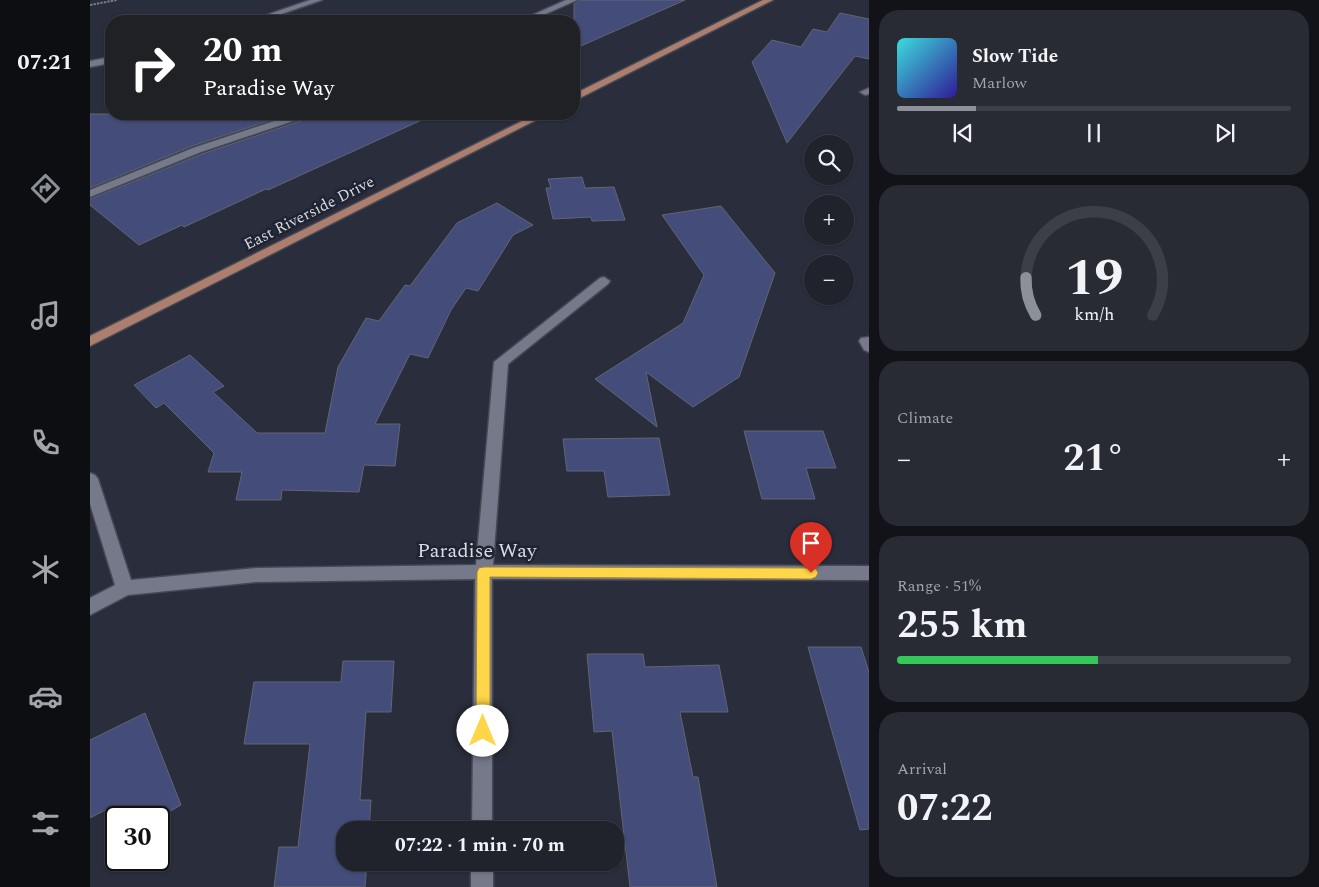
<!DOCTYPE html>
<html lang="en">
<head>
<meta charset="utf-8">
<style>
  body { margin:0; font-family:Spectral,serif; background:#282a34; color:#f1f3f6; height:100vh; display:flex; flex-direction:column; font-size:19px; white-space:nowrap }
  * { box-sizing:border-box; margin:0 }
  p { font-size:16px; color:#a2a4a9 }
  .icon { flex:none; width:28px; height:28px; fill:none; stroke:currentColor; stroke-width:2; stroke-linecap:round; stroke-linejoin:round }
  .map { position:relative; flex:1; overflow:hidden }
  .sheet { display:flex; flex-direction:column; gap:10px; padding:10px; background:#121318; width:450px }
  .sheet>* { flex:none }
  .top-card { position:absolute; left:15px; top:15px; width:475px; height:105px; border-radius:20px; box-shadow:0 1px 4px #0004,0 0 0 1px #3d3f48; background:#202124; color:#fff; overflow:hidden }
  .tools { position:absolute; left:714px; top:135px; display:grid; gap:10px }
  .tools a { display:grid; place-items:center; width:50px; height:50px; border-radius:50%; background:#20222c; box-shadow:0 1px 4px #0004,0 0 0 1px #3d3f48; font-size:25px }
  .speed { position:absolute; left:15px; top:806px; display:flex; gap:10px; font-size:25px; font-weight:700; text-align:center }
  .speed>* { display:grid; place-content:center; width:65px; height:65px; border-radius:50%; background:#20222c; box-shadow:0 1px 4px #0004,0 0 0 1px #3d3f48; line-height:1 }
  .speed .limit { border:2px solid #111; border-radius:8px; background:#fff; color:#111 }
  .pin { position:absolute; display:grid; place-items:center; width:42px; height:42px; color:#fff; margin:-51px -21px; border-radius:50% 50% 50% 0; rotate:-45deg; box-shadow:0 0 5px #0007 }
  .pin .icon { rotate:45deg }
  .me { position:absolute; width:55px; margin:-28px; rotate:0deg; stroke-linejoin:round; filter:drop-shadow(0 0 4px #0008) }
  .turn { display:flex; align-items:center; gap:18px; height:105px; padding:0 15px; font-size:22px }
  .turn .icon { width:65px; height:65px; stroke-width:2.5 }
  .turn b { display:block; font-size:35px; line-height:42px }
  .big { font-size:38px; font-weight:700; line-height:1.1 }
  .sheet .widget { flex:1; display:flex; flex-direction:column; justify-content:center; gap:8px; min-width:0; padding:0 18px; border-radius:20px; background:#282a34 }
  .sheet .dial { align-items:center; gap:0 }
  .dial svg { height:130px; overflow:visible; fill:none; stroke:#3d3f48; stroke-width:7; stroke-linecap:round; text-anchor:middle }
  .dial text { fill:#f1f3f6; stroke:none }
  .song { display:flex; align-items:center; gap:15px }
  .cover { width:60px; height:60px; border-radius:8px; background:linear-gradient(135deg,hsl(180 70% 55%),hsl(250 70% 35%)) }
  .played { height:5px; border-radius:2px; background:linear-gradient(90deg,#8c9099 20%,#3d3f48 20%) }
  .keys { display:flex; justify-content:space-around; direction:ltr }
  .heat { display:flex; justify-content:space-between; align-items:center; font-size:28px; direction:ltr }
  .charge { height:8px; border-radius:4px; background:linear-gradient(90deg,#34c759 51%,#3d3f48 0) }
  .trip { position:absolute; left:246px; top:821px; width:288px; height:50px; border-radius:20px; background:#20222c; box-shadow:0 1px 4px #0004,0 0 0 1px #3d3f48; font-weight:700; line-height:50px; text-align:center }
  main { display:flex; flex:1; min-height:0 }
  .menu { display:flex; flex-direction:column; width:90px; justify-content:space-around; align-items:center; background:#0d0e12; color:#a2a4a9 }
  .menu .icon { width:35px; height:35px }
  .menu .selected { color:#8c9099 }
  .menu b { font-size:22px; color:#f1f3f6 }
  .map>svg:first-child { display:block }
  .building { fill:#444c79; stroke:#616575 }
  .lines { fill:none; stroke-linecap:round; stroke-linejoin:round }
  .street-casing { stroke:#464855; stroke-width:3 }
  .primary-casing { stroke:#464855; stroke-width:3 }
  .path { stroke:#787b87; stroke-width:2; stroke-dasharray:2.5 1; stroke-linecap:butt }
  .street { fill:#75798a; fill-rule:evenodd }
  .primary { fill:#ab7e6d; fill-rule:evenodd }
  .route { fill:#ffd54a; stroke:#a68a30 }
  .labels { text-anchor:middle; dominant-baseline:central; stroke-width:5; stroke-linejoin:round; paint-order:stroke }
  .far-street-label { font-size:16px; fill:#d9dbe5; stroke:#202331 }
  .street-label { font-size:20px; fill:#d9dbe5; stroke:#202331 }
</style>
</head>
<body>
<main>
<nav class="menu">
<b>07:21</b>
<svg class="icon selected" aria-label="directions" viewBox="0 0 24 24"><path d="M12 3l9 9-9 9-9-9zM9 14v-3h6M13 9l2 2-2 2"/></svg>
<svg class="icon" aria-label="music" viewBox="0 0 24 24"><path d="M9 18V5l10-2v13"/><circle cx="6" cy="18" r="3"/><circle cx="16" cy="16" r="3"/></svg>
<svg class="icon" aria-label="phone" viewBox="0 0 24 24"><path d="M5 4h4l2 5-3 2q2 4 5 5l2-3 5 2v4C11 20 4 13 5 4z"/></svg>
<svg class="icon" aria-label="climate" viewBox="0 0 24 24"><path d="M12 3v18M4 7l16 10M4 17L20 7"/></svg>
<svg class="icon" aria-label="car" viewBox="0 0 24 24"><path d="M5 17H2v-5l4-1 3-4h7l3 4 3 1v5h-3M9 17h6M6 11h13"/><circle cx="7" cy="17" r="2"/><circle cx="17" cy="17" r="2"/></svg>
<svg class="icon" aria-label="filters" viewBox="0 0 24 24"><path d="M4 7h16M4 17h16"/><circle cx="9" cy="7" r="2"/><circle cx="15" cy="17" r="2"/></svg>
</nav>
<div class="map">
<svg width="779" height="887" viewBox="0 0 779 887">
  <rect width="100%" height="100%" fill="#2a2d3b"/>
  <path class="building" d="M489 0H595L484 49V4Z
    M750 13 779 19V59L765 56 697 143 662 62 682 40 711 47 723 29 737 32Z
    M0 114H200L102 146 0 188Z
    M221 114H345L178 190 176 189 94 227 92 225 49 245 0 205V199L112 154 219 118Z
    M492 177 495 188 524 187 535 220 502 221 501 217 463 219 456 188H461L458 179Z
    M407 203 443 225 423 235 388 291 376 288 361 310 338 358 320 354 285 424H310L305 466 274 465 269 492 192 490 191 500H146L152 472H118L124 453 74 403 66 408 44 385 100 355 134 386 123 392 167 433H235L248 367 276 318 289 321 315 285 320 286 367 223Z
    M631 206 685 273 649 377 603 407 556 372 567 427 505 379 593 323 614 275 572 215Z
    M654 431H733L746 468H716L725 499H672Z
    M569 438 580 495 518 497 514 471H477L473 439Z
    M718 647H771L779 672V829L770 830Z
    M497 654H553L555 667 629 665 638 712H590L603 777H608L627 887H540L522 731 504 732Z
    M253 661H304L301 712H276L270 800H281L279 830H255V862H277L275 887H184L189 847H208L220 744H154L164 682H251Z
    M55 713 91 805 68 818H22L19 808 0 818V740Z"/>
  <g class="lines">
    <defs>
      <path id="street" d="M220 0H232L171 21H159Z
        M476 0H487L440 21H429Z
        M21 57V63L0 67V61Z
        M779 88V94L775 95 770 92Z
        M205 114H219L218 116 111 152 0 197V190L103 148Z
        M514 277 520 281 518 284 418 364 403 565 779 566V580L402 579V830H382L385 579 166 582 38 595 0 615V598L25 585 0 504V473L5 475 8 479 41 580 166 568 386 565 404 362 510 278Z
        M779 337V352L774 350 769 341 771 338Z
        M381 862H403V887H381Z"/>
      <path id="primary" d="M673 0H683L484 101V94Z
        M446 114H458L0 346V336Z"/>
    </defs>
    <use href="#street" class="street-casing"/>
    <use href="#primary" class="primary-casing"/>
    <path class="path" d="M0 5 27 0"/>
    <use href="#street" class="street"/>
    <use href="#primary" class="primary"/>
  </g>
  <path class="route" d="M394 567 721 568 726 569 728 573 726 577 721 579 400 577V731L398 736 393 738 388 736 386 731 387 572 389 568Z"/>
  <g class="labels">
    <g class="far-street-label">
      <text transform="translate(219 213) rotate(-27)">East Riverside Drive</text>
    </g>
    <g class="street-label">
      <text x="387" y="551">Paradise Way</text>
    </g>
  </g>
</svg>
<div class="tools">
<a><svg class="icon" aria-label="search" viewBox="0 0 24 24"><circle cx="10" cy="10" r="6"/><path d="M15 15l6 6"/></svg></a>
<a>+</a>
<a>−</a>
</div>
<div class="speed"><div class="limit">30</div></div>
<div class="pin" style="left:721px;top:573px;background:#d93025"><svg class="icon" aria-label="arrive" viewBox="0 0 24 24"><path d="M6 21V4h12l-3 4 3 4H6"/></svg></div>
<svg class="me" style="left:393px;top:731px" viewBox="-20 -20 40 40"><circle r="19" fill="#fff"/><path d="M0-13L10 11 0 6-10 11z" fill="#ffd54a"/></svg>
<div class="trip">07:22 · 1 min · 70 m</div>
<div class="top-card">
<div class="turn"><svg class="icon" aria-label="right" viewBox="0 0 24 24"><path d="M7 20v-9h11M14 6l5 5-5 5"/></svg><div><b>20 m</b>Paradise Way</div></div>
</div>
</div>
<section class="sheet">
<div class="widget">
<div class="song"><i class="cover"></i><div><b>Slow Tide</b><p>Marlow</p></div></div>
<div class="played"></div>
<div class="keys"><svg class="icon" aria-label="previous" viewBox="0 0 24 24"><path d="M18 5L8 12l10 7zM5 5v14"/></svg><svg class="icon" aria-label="pause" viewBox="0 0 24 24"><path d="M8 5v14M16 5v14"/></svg><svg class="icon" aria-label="next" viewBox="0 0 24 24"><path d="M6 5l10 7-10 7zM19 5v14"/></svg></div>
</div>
<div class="widget dial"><svg viewBox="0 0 100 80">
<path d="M14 69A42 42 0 1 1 86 69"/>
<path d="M14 69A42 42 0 0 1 8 46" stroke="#8c9099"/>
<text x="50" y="56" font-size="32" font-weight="700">19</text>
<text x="50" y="72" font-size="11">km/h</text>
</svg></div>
<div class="widget"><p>Climate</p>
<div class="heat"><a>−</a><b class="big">21°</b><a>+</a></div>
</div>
<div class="widget"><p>Range · 51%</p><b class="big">255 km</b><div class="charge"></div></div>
<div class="widget"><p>Arrival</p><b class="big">07:22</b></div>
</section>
</main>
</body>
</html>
